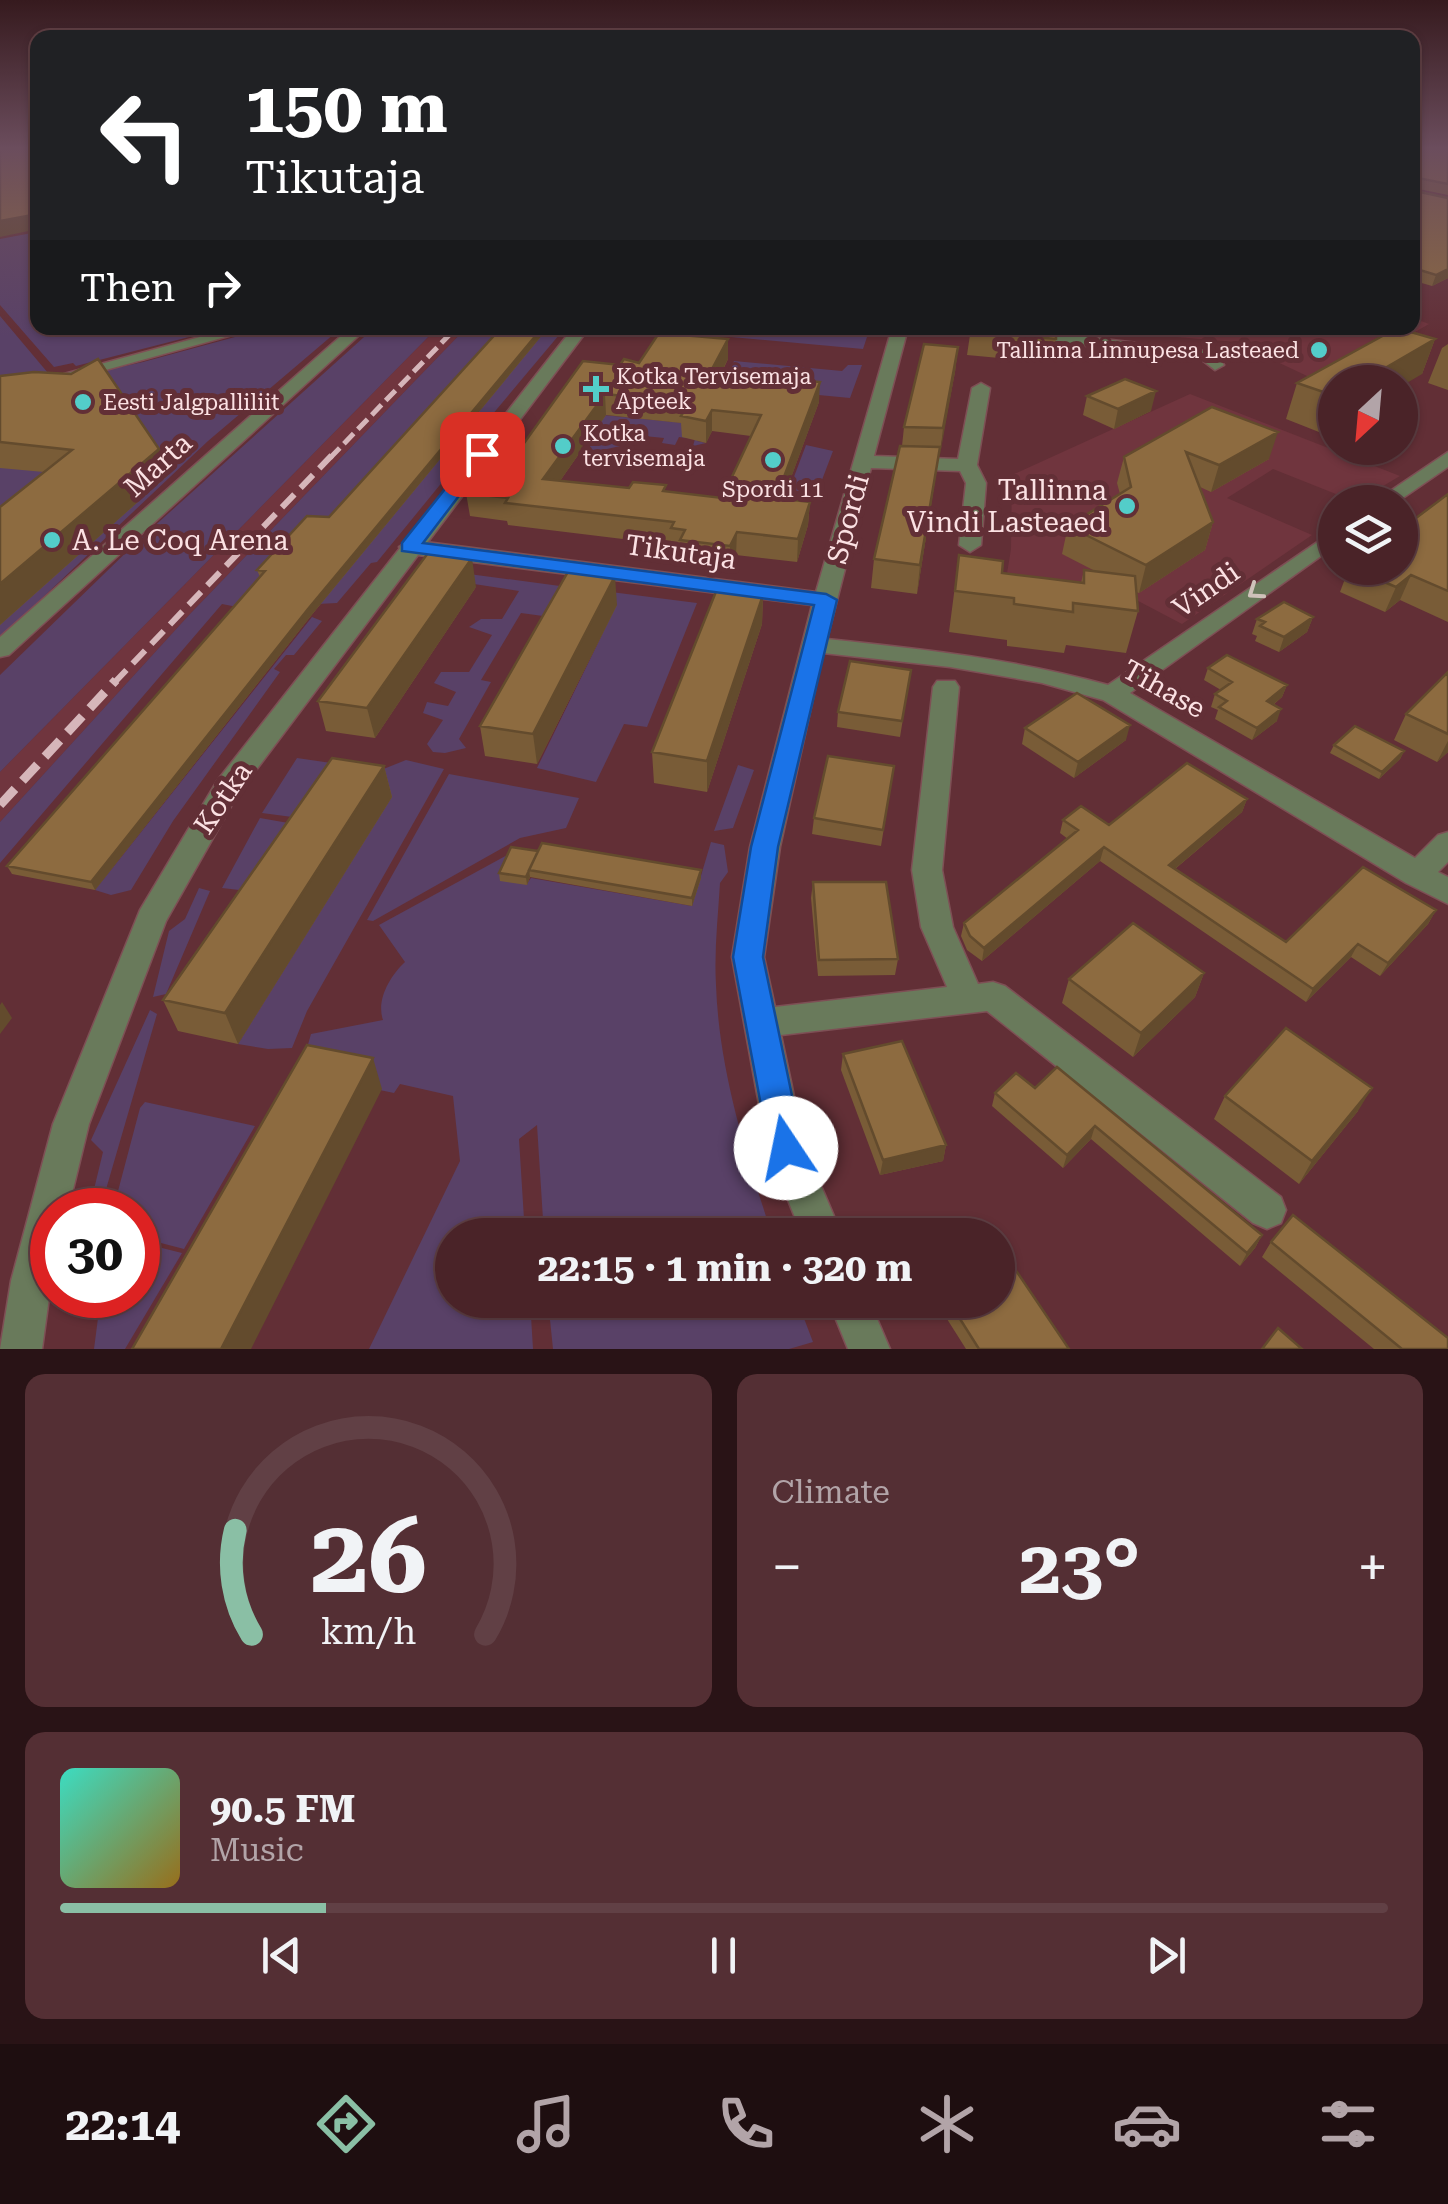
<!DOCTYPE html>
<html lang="en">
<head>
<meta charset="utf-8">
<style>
  body { margin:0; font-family:"Roboto Serif",serif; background:#542f34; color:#f1f3f6; height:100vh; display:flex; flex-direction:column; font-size:38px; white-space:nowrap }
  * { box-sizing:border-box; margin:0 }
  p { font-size:32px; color:#b2a4a8 }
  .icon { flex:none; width:55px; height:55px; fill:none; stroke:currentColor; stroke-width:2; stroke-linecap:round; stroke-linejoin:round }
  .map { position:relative; height:1349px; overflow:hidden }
  .drawer { display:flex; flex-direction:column; gap:25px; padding:25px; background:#291316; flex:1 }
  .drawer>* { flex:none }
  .guide { position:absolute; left:30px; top:30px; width:1390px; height:305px; border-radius:20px; box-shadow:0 2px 8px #0004,0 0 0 2px #614045; background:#202124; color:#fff; overflow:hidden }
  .needle { width:65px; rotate:206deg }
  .buttons { position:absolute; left:1318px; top:365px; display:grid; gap:20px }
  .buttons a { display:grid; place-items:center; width:100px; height:100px; border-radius:50%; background:#4a2328; box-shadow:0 2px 8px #0004,0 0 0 2px #614045; font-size:50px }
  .speed { position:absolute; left:30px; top:1188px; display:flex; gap:20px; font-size:50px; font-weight:700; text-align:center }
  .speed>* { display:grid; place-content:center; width:130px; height:130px; border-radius:50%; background:#4a2328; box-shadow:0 2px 8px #0004,0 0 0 2px #614045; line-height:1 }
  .speed .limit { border:15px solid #d22; background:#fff; color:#111 }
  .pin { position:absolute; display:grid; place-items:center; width:85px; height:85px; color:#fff; margin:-42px; border-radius:20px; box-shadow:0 5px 15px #0006 }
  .me { position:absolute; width:110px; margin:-55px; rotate:349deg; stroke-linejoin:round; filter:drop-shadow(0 0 8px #0008) }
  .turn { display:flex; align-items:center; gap:35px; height:210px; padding:0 50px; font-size:45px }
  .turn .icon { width:130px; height:130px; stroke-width:2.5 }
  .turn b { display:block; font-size:70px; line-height:85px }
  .then { display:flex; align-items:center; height:95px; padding:0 50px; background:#0003; gap:20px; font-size:38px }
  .big { font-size:75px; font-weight:700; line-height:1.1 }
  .drawer .card { flex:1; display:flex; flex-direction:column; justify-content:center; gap:15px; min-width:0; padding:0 35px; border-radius:20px; background:#542f34 }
  .drawer .dial { align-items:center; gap:0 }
  .dial svg { height:260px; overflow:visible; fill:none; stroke:#614045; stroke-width:7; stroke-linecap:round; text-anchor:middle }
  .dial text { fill:#f1f3f6; stroke:none }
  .song { display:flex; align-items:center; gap:30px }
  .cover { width:120px; height:120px; border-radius:15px; background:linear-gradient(135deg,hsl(170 70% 55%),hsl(40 70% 35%)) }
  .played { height:10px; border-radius:5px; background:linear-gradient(90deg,#8abfa5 20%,#614045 20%) }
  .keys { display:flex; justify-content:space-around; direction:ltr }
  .heat { display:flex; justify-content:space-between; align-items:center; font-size:55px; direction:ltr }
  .drawer .tiles { flex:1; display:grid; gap:25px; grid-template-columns:1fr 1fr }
  .card:last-child { grid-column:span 2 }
  .trip { position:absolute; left:435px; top:1218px; width:580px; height:100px; border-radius:50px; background:#4a2328; box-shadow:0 2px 8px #0004,0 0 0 2px #614045; font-weight:700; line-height:100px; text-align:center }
  .tabs { display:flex; height:160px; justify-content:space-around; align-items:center; background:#1e0e10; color:#b2a4a8 }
  .tabs .icon { width:70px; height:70px }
  .tabs .current { color:#8abfa5 }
  .tabs b { font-size:45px; color:#f1f3f6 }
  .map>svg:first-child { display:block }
  .built { fill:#70353e }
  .green { fill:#594167 }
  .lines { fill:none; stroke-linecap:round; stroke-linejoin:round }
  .minor-casing { stroke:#7e4f55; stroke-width:3 }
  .tertiary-casing { stroke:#7e4f55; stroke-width:3 }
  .minor { fill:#697a5b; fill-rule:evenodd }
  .tertiary { fill:#697a5b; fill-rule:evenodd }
  .rail-far2 { stroke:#d6b6ba; stroke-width:5; stroke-dasharray:14 6; stroke-linecap:butt }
  .rail-far1 { stroke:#d6b6ba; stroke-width:6; stroke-dasharray:18 9; stroke-linecap:butt }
  .rail { stroke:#d6b6ba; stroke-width:9; stroke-dasharray:22 11; stroke-linecap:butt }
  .wall { fill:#795c37; fill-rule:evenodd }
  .shaded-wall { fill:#634b2d }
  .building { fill:#8d6b40; stroke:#634b2d; stroke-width:2.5; fill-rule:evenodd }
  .oneway { stroke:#cfc2ba }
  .route { fill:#1a73e8; stroke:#114b97; stroke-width:2.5 }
  .poi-dot { fill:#53cdc9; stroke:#622f36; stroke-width:4 }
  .labels { text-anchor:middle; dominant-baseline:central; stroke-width:10; stroke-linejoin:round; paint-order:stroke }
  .far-poi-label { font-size:22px; fill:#fbe1e3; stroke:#622f36; text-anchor:start }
  .street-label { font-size:28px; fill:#fbe1e3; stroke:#622f36 }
  .poi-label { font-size:28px; fill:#fbe1e3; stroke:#622f36; text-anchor:end }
</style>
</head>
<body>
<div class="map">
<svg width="1448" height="1349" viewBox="0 0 1448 1349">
  <rect width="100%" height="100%" fill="#622f36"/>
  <path class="built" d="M1413 318 1429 324 1324 384 1235 342 1072 328H1412Z
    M437 328H466L189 615 0 822V772Z
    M1190 394 1400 476 1356 502 1273 469 1227 498 1312 535 1182 624 1104 583 1004 592 1011 549 1012 475Z"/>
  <path class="green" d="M37 232 38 328H224L76 366 73 363 54 367 0 305V239Z
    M0 316 48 373 0 386Z
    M268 328H341L208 441 0 638V394L143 362Z
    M374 328H437L0 772V675L140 539Z
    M466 328H547L544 333 559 335 460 453 457 464 377 562 371 563 337 603 242 608 222 604 0 863V822L189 615Z
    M632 328H870L863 349Z
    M734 361 842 371 848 365H862L850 398 766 390 727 375Z
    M603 415 705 425 697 441 706 443 693 446 695 439 679 437 675 445 662 443 664 438 634 435 629 444 585 454 596 437 589 436Z
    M806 445 833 451 817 493 789 490Z
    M439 570 560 586 543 616 521 613 481 680 491 682 459 739 466 748 445 753 433 752 427 744 443 720 423 713 427 702 448 706 456 692 434 683 441 672H469L492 635 469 627 481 619H502L519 591 474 584Z
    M572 587 697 603 647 727 624 724 596 782 537 768 617 604Z
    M312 617 322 621 294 655H286L274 669 280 672 173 821 131 890 111 895 95 890Z
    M297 758 338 764 300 818 262 813Z
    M406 760 444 769 307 1011 292 1048 268 1049 238 1044 391 798 326 792Z
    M738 765 754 770 733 828 714 831Z
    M449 774 579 798 566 828 520 838 373 921 367 920Z
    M260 818 294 824 248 891 222 888Z
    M711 842 724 845 728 872 720 883C718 917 714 951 716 985 719 1071 746 1154 772 1235H544L537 1125 519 1139 525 1235H452V1300H530L533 1349H369L460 1161 453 1096 400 1084 394 1093 300 1073 311 1034 383 1020C376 1000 390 976 405 962L379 925 511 853 526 885 531 878 692 906Z
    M199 888 210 891 166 994 153 997 169 931 185 919Z
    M150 1010 157 1014 100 1210H89L103 1152 91 1140Z
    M145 1102 255 1126 184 1249 138 1237V1210H113L140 1108Z
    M138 1242 182 1253 125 1349H94L101 1295H138Z
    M548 1300H797L813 1342 789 1349H553Z"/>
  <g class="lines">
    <defs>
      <path id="minor" d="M233 328H258L73 379 64 374Z
        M350 328H367L9 655 0 657V637Z
        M892 328H908L874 456 958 459 972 388 981 383 990 388 977 465 986 483 981 545 970 552 959 545 966 483 960 471 871 468 827 639C922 649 1015 659 1108 685L1335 530V546L1130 693 1415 858 1438 835 1448 832V862L1438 872 1448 877V904L1406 883 1103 700 1042 683 950 667 823 653 780 847 764 957 775 1007 947 987 921 927 912 870 933 687 937 681H955L959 687 942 870 953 927 978 984 993 982 1005 986 1281 1197 1286 1210 1281 1223 1267 1229 1253 1223 987 1011 781 1035 805 1148 842 1235H802L767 1148 732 957 750 847 812 605 410 554 399 547 410 540 816 592Z
        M961 328H1009L1214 352 1224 365 1215 370 1202 360 1180 356 969 333Z
        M1448 452V467L1397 502H1374Z
        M828 1300H869L890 1349H848Z"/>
      <path id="tertiary" d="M573 328H589L238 794 166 921 89 1124 68 1210H52V1276L42 1349H0L11 1281 53 1124 140 910 217 781Z"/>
    </defs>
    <use href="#minor" class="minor-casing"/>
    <use href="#tertiary" class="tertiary-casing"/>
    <use href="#minor" class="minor"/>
    <use href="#tertiary" class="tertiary"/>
    <path class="rail-far2" d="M330 458 456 328"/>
    <path class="rail-far1" d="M114 683 332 455"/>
    <path class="rail" d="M0 805 116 680"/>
  </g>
  <path class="wall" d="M1412 148H1448V195L1414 188 1448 278 1432 286 1415 281Z
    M501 328H548L310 617 95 890 12 874 7 866 260 577 257 570 329 517Z
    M971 328 1056 339 1052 363 967 355Z
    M1435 339 1422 374 1335 382V427L1324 434 1286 419 1297 383Z
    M1448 344V390L1428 383 1442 348Z
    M958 347 955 372 939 455 917 594 871 588 874 559 902 446 904 427Z
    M728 359 722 372 819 402 783 499 810 502 808 525 797 562 736 555 730 569 681 563V552L672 551V545L508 525 507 521 470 516 466 493 517 453 620 365ZM606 415 681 423 682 437 706 443 712 431 751 436 722 498 560 481Z
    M0 376 159 449 168 475 0 625V507L44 472 0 468Z
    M1087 396 1151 411 1114 429 1083 415Z
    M1212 407 1269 459 1211 492 1200 487 1213 522 1205 550 1139 593 1136 592 1138 611 1126 653 1066 645 1064 653 1007 646V640L949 632 959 555 1002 573 1081 583 1084 570 1097 572 1062 554 1068 526 1120 494 1117 483 1124 457Z
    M1448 494V622L1400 600 1385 612 1340 592 1349 568H1400Z
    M476 587 375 738 326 731 318 701Z
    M763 595 762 624 707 792 654 783 652 752Z
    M617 605 537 764 485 756 480 726Z
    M1313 617 1307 632 1279 652 1255 641 1257 636 1252 634 1257 619Z
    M1208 668 1287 685 1282 697 1273 705 1277 721 1252 740 1215 719 1218 710 1211 707 1215 694 1221 690 1204 680Z
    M911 670 900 737 837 727 838 712Z
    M1448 672V752L1437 762 1394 740 1406 714Z
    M1025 728 1126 740 1074 778 1022 744Z
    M1334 745 1404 751 1400 759 1379 779 1330 753Z
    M384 766 392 797 238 1044 178 1031 163 1000Z
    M894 766 881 846 812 834 814 818Z
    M1247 799 1242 812 1175 869 1286 942 1436 910 1428 924 1380 976 1351 957 1306 1002 1100 861 982 961 967 950 961 936 964 923 1068 839 1060 833 1063 820 1109 825Z
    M538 851 701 870V878L692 906 530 877 527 885 500 881 499 873Z
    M813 882 898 959 895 975 818 976 811 898Z
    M1204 973 1195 997 1133 1057 1062 1003 1069 979Z
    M843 1054 946 1145 943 1161 880 1175 841 1070Z
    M1057 1067 1262 1235 1255 1248 1240 1266 1091 1139 1063 1168 992 1106 995 1093 1035 1088Z
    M1225 1096 1358 1111 1299 1184 1214 1119Z
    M1271 1242 1448 1349H1374L1262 1257Z
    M935 1300H998L1069 1349H966Z"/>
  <path class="shaded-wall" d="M38 214V229L0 237V221Z
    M1448 269V278L1432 286 1436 275Z
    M1420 270 1415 281 1412 282V273Z
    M542 328H548L310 617 95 890 91 882 308 609Z
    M728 339V359L711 392V371Z
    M1435 339 1422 374 1400 387V382H1361Z
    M958 347 955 372 940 455 943 428Z
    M820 382 819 402 775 521 776 498Z
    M1156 391 1151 411 1114 429 1118 409Z
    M605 394 606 415 546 501 543 479Z
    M1335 402V427L1324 434Z
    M712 410V431L706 443V421Z
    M1278 432 1269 459 1211 492 1219 465Z
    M940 447 936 474 917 594 920 565Z
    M159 449 168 475 0 625V584Z
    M810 502 808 525 797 562 798 539Z
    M1213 522 1205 550 1139 593 1146 565Z
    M737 532 736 555 730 569V546Z
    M472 558 476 587 375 738 367 708Z
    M1411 575 1400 600 1385 612 1396 587Z
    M615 576 617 605 537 764 533 734Z
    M763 595 762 624 707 792V761Z
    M1313 617 1307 632 1279 652 1284 637Z
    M1287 685 1282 697 1263 713 1267 701Z
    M1281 709 1277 721 1252 740 1257 728Z
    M1130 725 1126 740 1074 778 1078 762Z
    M1448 741V752L1437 762Z
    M1404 751 1400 759 1379 779 1382 772Z
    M384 766 392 797 238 1044 225 1013Z
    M1247 799 1242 812 1164 878 1169 865Z
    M1104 847 1100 861 982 961 984 948Z
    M538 851 529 870 530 877 527 885 526 877Z
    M701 870V878L692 906V898Z
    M1436 910 1428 924 1380 976 1388 963Z
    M1358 944 1351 957 1306 1002 1313 989Z
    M1204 973 1195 997 1133 1057 1141 1033Z
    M2 1002 12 1018 0 1034V1005Z
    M373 1058 382 1089 251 1349H221Z
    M1372 1088 1358 1111 1299 1184 1312 1161Z
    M1095 1126 1091 1139 1063 1168 1067 1155Z
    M946 1145 943 1161 880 1175 883 1160Z
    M1262 1235 1255 1248 1240 1266 1247 1253Z"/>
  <path class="building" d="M0 148H38V214L0 221Z
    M1412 148H1448V184L1413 177 1415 191 1448 198V269L1436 275 1420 270 1412 273Z
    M501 328H542L308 609 91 882 7 866 265 571 257 570 307 516 329 517Z
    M971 328H1056V339L971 331Z
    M1397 328 1435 339 1361 382H1335V396L1297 383Z
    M659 333 728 339 711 371 820 382 776 498 810 502 798 539 737 532 730 546 680 540 685 530 671 528 674 522 505 503 508 498 466 493 498 451 517 453 583 361 620 365 624 359 639 363ZM605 394 689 403 681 416 706 421 712 410 761 415 722 498 663 491 666 485 633 482 629 488 543 479Z
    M924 344 958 347 943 428 904 427Z
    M98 359 159 449 0 584V507L72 450 0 442V376L34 372 71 374Z
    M1125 379 1156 391 1118 409 1087 396Z
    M1212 407 1278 432 1219 465 1186 452 1213 522 1146 565 1068 526 1131 487 1124 457Z
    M900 446 940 447 920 565 874 559Z
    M1448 494V591L1411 575 1396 587 1351 568H1400V530Z
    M428 553 472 558 367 708 318 701Z
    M959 555 1003 561 1002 573 1044 578 1084 583V570L1135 576 1138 611 1073 603V612L1014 604V598L955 591Z
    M569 570 615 576 533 734 480 726Z
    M717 589 763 595 707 761 652 752Z
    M1284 602 1313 617 1284 637 1260 626 1265 622 1257 619Z
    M1227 655 1287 685 1267 701 1281 709 1257 728 1219 707 1227 701 1215 694 1232 682 1208 668Z
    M850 661 911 670 902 721 838 712Z
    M1448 672V734L1406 714Z
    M1077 693 1130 725 1078 762 1025 728Z
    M1355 726 1404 751 1382 772 1334 745Z
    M828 756 894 766 883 830 814 818Z
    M332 758 384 766 225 1013 163 1000Z
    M1187 763 1247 799 1169 865 1286 942 1363 867 1436 910 1388 963 1358 944 1313 989 1104 847 984 948 970 936 964 923 1078 830 1063 820 1081 806 1109 825Z
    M542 843 701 870 692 898 529 870Z
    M511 847 538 851 526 877 499 873Z
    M813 882H886L898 959 819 960Z
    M1133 923 1204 973 1141 1033 1069 979Z
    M1286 1028 1372 1088 1312 1161 1225 1096Z
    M902 1041 946 1145 883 1160 843 1054Z
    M307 1045 373 1058 221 1349H132Z
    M1057 1067 1262 1235 1247 1253 1095 1126 1067 1155 995 1093 1016 1073 1035 1088Z
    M1293 1215 1448 1338V1349H1402L1271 1242Z
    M998 1244 1069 1349H979L948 1300H998Z
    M1278 1328 1302 1349H1262Z"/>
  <defs><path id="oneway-chevron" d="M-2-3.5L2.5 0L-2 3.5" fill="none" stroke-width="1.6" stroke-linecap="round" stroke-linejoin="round" transform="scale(2.5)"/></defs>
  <use class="oneway" href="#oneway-chevron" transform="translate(1255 592) rotate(145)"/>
  <linearGradient id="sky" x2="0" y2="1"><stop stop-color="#361a1e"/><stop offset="0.44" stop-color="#6b4d5d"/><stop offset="1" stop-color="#6b4d5d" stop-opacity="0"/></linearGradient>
  <rect width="1448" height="337" fill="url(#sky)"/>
  <path class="route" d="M482 449 491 454 423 543 826 594 837 600 778 847 763 957 803 1148 798 1159 786 1163 774 1159 769 1148 733 957 751 847 814 605 402 551V543L476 450Z"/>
  <g class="poi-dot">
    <circle cx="1319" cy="350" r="10"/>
    <path d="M591 374h10v10h10v10h-10v10h-10v-10h-10v-10h10z"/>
    <circle cx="83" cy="402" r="10"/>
    <circle cx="563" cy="446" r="10"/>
    <circle cx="773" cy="460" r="10"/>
    <circle cx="1127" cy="506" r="10"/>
    <circle cx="52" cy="540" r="10"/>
  </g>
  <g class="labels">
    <g class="far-poi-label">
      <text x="1299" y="350" text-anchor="end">Tallinna Linnupesa Lasteaed</text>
      <text x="616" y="376">Kotka Tervisemaja<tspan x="616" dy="25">Apteek</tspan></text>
      <text x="103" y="402">Eesti Jalgpalliliit</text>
      <text x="583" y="433">Kotka<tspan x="583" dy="25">tervisemaja</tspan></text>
      <text x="773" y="489" text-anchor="middle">Spordi 11</text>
    </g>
    <g class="street-label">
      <text transform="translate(158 465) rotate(-42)">Marta</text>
      <text transform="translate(848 519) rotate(-75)">Spordi</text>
      <text transform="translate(681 552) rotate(8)">Tikutaja</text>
      <text transform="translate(1206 590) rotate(-35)">Vindi</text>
      <text transform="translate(1164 689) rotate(29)">Tihase</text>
      <text transform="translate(223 798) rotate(-56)">Kotka</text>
    </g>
    <g class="poi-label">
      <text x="1107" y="490">Tallinna<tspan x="1107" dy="32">Vindi Lasteaed</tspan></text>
      <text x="72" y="540" text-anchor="start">A. Le Coq Arena</text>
    </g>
  </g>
</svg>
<div class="buttons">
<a><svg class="needle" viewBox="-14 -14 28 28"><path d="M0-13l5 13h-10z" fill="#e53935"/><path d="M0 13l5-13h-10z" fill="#b2a4a8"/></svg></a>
<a><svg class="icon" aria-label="layers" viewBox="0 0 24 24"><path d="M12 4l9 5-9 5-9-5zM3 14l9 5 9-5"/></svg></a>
</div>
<div class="speed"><div class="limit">30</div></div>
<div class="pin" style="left:482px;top:454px;background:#d93025"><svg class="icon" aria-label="arrive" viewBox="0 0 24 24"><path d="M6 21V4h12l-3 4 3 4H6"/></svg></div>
<svg class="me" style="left:786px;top:1148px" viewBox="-20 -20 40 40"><circle r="19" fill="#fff"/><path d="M0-13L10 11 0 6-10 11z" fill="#1a73e8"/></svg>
<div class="trip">22:15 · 1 min · 320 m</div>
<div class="guide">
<div class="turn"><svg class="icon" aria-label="left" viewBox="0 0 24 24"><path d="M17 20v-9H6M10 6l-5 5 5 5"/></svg><div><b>150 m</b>Tikutaja</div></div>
<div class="then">Then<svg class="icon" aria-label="right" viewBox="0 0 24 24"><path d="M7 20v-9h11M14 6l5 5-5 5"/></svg></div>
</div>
</div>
<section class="drawer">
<div class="tiles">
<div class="card dial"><svg viewBox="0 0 100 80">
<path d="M14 69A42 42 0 1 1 86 69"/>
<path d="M14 69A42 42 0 0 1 9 37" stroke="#8abfa5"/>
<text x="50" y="56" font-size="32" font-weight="700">26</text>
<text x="50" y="72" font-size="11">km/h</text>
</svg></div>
<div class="card"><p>Climate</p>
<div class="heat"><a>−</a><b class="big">23°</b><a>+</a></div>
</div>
<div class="card">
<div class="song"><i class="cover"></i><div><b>90.5 FM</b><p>Music</p></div></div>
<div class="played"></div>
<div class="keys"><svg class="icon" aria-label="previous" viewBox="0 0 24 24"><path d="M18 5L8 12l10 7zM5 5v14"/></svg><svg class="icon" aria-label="pause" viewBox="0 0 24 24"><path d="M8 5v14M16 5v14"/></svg><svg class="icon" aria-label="next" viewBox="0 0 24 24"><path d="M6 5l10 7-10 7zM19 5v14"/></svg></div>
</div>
</div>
</section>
<nav class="tabs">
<b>22:14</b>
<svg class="icon current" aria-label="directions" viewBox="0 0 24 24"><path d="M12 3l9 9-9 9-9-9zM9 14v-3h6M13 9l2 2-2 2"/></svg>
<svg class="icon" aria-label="music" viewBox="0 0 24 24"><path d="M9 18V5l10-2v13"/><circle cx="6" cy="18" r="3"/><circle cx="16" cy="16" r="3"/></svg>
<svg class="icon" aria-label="phone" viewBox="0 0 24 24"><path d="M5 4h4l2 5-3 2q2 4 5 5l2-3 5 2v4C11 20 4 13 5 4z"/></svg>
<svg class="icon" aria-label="climate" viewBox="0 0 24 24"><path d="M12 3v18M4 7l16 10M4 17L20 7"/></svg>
<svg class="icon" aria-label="car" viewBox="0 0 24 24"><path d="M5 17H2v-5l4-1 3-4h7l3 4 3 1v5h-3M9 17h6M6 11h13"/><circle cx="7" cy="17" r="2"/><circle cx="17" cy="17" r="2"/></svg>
<svg class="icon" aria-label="filters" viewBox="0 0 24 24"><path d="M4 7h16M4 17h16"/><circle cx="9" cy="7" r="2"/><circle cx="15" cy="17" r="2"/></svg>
</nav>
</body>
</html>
